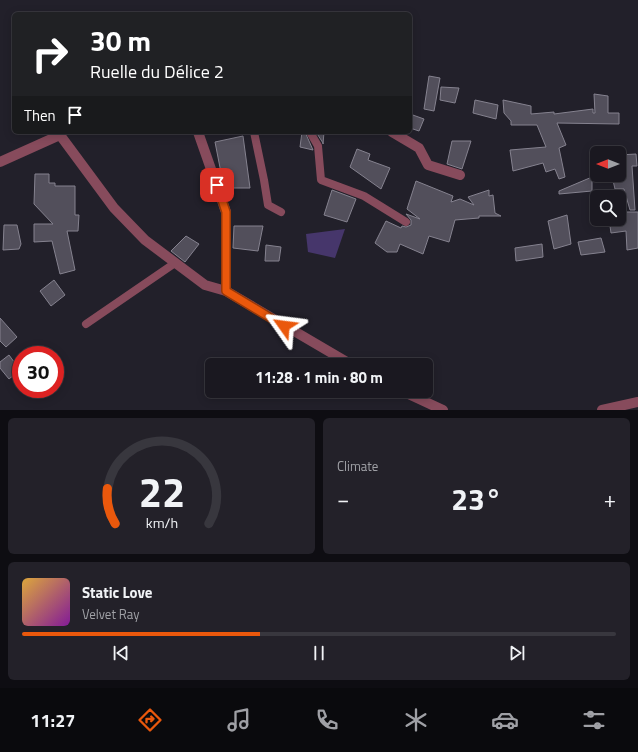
<!DOCTYPE html>
<html lang="en">
<head>
<meta charset="utf-8">
<style>
  body { margin:0; font-family:"Titillium Web",sans-serif; background:#232129; color:#f1f3f6; height:100vh; display:flex; flex-direction:column; font-size:15px; white-space:nowrap }
  * { box-sizing:border-box; margin:0 }
  p { font-size:13px; color:#9fa0a5 }
  .icon { flex:none; width:22px; height:22px; fill:none; stroke:currentColor; stroke-width:2; stroke-linecap:round; stroke-linejoin:round }
  .map { position:relative; height:410px; overflow:hidden }
  .details { display:flex; flex-direction:column; gap:8px; padding:8px; background:#0e0d12; flex:1 }
  .details>* { flex:none }
  .hud { position:absolute; left:12px; top:12px; width:400px; height:122px; border-radius:6px; box-shadow:0 2px 10px #0003,0 0 0 1px #38373e; background:#202124; color:#fff; overflow:hidden }
  .needle { width:26px; rotate:270deg }
  .tools { position:absolute; left:590px; top:146px; display:grid; gap:8px }
  .tools a { display:grid; place-items:center; width:36px; height:36px; border-radius:6px; background:#1a1820; box-shadow:0 2px 10px #0003,0 0 0 1px #38373e; font-size:20px }
  .speed { position:absolute; left:12px; top:346px; display:flex; gap:8px; font-size:20px; font-weight:700; text-align:center }
  .speed>* { display:grid; place-content:center; width:52px; height:52px; border-radius:50%; background:#1a1820; box-shadow:0 2px 10px #0003,0 0 0 1px #38373e; line-height:1 }
  .speed .limit { border:6px solid #d22; background:#fff; color:#111 }
  .pin { position:absolute; display:grid; place-items:center; width:34px; height:34px; color:#fff; margin:-17px; border-radius:8px; box-shadow:0 2px 6px #0006 }
  .me { position:absolute; width:44px; margin:-22px; rotate:301deg; stroke-linejoin:round; filter:drop-shadow(0 0 3px #0008) }
  .turn { display:flex; align-items:center; gap:14px; height:84px; padding:0 12px; font-size:18px }
  .turn .icon { width:52px; height:52px; stroke-width:2.5 }
  .turn b { display:block; font-size:28px; line-height:34px }
  .then { display:flex; align-items:center; height:38px; padding:0 12px; background:#0003; gap:8px; font-size:15px }
  .big { font-size:30px; font-weight:700; line-height:1.1 }
  .details .card { flex:1; display:flex; flex-direction:column; justify-content:center; gap:6px; min-width:0; padding:0 14px; border-radius:6px; background:#232129 }
  .details .dial { align-items:center; gap:0 }
  .dial svg { height:104px; overflow:visible; fill:none; stroke:#38373e; stroke-width:7; stroke-linecap:round; text-anchor:middle }
  .dial text { fill:#f1f3f6; stroke:none }
  .song { display:flex; align-items:center; gap:12px }
  .cover { width:48px; height:48px; border-radius:6px; background:linear-gradient(135deg,hsl(40 70% 55%),hsl(290 70% 35%)) }
  .played { height:4px; border-radius:2px; background:linear-gradient(90deg,#ea580c 40%,#38373e 40%) }
  .keys { display:flex; justify-content:space-around; direction:ltr }
  .heat { display:flex; justify-content:space-between; align-items:center; font-size:22px; direction:ltr }
  .details .tiles { flex:1; display:grid; gap:8px; grid-template-columns:1fr 1fr }
  .card:last-child { grid-column:span 2 }
  .trip { position:absolute; left:205px; top:358px; width:228px; height:40px; border-radius:6px; background:#1a1820; box-shadow:0 2px 10px #0003,0 0 0 1px #38373e; font-weight:700; line-height:40px; text-align:center }
  .dock { display:flex; height:64px; justify-content:space-around; align-items:center; background:#0a0a0d; color:#9fa0a5 }
  .dock .icon { width:28px; height:28px }
  .dock .selected { color:#ea580c }
  .dock b { font-size:18px; color:#f1f3f6 }
  .map>svg:first-child { display:block }
  .green { fill:#46366b }
  .building { fill:#524f5b; stroke:#85828f }
  .lines { fill:none; stroke-linecap:round; stroke-linejoin:round }
  .service { stroke:#874b5c; stroke-width:8 }
  .minor { stroke:#874b5c; stroke-width:10 }
  .route-casing { stroke:#983908; stroke-width:10 }
  .route { stroke:#ea580c; stroke-width:7 }
</style>
</head>
<body>
<div class="map">
<svg width="638" height="410" viewBox="0 0 638 410">
  <rect width="100%" height="100%" fill="#22202a"/>
  <path class="green" d="M345 229 335 258 308 252 306 234Z"/>
  <path class="building" d="M429 76 440 78 434 111 424 109Z
    M441 87 459 88 455 103 440 100Z
    M594 94 608 96V113H619V124L557 123 566 145 559 148 565 177 559 179 555 169 546 172 543 163 513 171 510 150 546 147 537 125H511V121L504 113 503 100 531 106V114L554 112V114L593 109V113H595Z
    M475 100 498 105 496 119 473 113Z
    M410 114 424 119 419 131 410 128Z
    M302 132H305L313 150 300 147Z
    M316 132H324L323 144V143Z
    M243 136 250 188H224L215 142Z
    M452 141H471L462 169 447 164Z
    M357 149 370 154 368 160 390 168 381 189 350 167Z
    M636 154 637 166H632L635 210H630L624 189H615L612 176 619 175V155Z
    M35 174H49V183H55V186H75V215H79L78 231H67L75 270 60 274 52 241 34 242V224H53L34 204Z
    M592 177V191L559 194V191Z
    M416 181 453 196 451 202 460 199 474 205 468 197 489 190V196L493 195 495 213 501 216H479V218L455 220 449 242 429 236 423 254 400 244 397 252H387L375 243 386 221 401 228 402 226 406 227 411 225V220L406 214 420 219 407 209Z
    M332 190 356 199 347 222 324 215Z
    M619 212H638V248L627 250 626 231 611 233 609 219H619Z
    M567 215 571 244 554 249 548 221Z
    M4 225H17L21 244 19 249 3 250Z
    M234 226H263L258 251 233 248Z
    M186 236 199 244 185 262 171 251Z
    M601 238 605 252 581 255 578 242Z
    M542 244 543 257 516 261 515 248Z
    M266 245 281 247 279 261H265Z
    M54 280 65 295 51 306 40 291Z
    M0 318 17 337 6 347 0 341Z
    M9 355 20 370 9 379 0 368V362Z"/>
  <g class="lines">
    <path class="service" d="M254 132 264 180 268 205 281 212
      M310 132 318 146 321 180 364 196 406 222
      M86 324 175 263"/>
    <path class="minor" d="M198 132 226 212V291
      M392 132 419 148 428 165 460 175
      M60 135 114 208 145 240 205 285 226 291 352 365
      M0 162 60 135 62 132
      M402 391 443 410
      M602 410 638 402"/>
  </g>
  <g class="lines">
    <defs>
      <path id="route" d="M217 185 226 212V291L284 326"/>
    </defs>
    <use href="#route" class="route-casing"/>
    <use href="#route" class="route"/>
  </g>
</svg>
<div class="tools">
<a><svg class="needle" viewBox="-14 -14 28 28"><path d="M0-13l5 13h-10z" fill="#e53935"/><path d="M0 13l5-13h-10z" fill="#9fa0a5"/></svg></a>
<a><svg class="icon" aria-label="search" viewBox="0 0 24 24"><circle cx="10" cy="10" r="6"/><path d="M15 15l6 6"/></svg></a>
</div>
<div class="speed"><div class="limit">30</div></div>
<div class="pin" style="left:217px;top:185px;background:#d93025"><svg class="icon" aria-label="arrive" viewBox="0 0 24 24"><path d="M6 21V4h12l-3 4 3 4H6"/></svg></div>
<svg class="me" style="left:284px;top:326px" viewBox="-20 -20 40 40"><path d="M0-17L14 15 0 8-14 15z" fill="#ea580c" stroke="#fff" stroke-width="4"/></svg>
<div class="trip">11:28 · 1 min · 80 m</div>
<div class="hud">
<div class="turn"><svg class="icon" aria-label="right" viewBox="0 0 24 24"><path d="M7 20v-9h11M14 6l5 5-5 5"/></svg><div><b>30 m</b>Ruelle du Délice 2</div></div>
<div class="then">Then<svg class="icon" aria-label="arrive" viewBox="0 0 24 24"><path d="M6 21V4h12l-3 4 3 4H6"/></svg></div>
</div>
</div>
<section class="details">
<div class="tiles">
<div class="card dial"><svg viewBox="0 0 100 80">
<path d="M14 69A42 42 0 1 1 86 69"/>
<path d="M14 69A42 42 0 0 1 8 42" stroke="#ea580c"/>
<text x="50" y="56" font-size="32" font-weight="700">22</text>
<text x="50" y="72" font-size="11">km/h</text>
</svg></div>
<div class="card"><p>Climate</p>
<div class="heat"><a>−</a><b class="big">23°</b><a>+</a></div>
</div>
<div class="card">
<div class="song"><i class="cover"></i><div><b>Static Love</b><p>Velvet Ray</p></div></div>
<div class="played"></div>
<div class="keys"><svg class="icon" aria-label="previous" viewBox="0 0 24 24"><path d="M18 5L8 12l10 7zM5 5v14"/></svg><svg class="icon" aria-label="pause" viewBox="0 0 24 24"><path d="M8 5v14M16 5v14"/></svg><svg class="icon" aria-label="next" viewBox="0 0 24 24"><path d="M6 5l10 7-10 7zM19 5v14"/></svg></div>
</div>
</div>
</section>
<nav class="dock">
<b>11:27</b>
<svg class="icon selected" aria-label="directions" viewBox="0 0 24 24"><path d="M12 3l9 9-9 9-9-9zM9 14v-3h6M13 9l2 2-2 2"/></svg>
<svg class="icon" aria-label="music" viewBox="0 0 24 24"><path d="M9 18V5l10-2v13"/><circle cx="6" cy="18" r="3"/><circle cx="16" cy="16" r="3"/></svg>
<svg class="icon" aria-label="phone" viewBox="0 0 24 24"><path d="M5 4h4l2 5-3 2q2 4 5 5l2-3 5 2v4C11 20 4 13 5 4z"/></svg>
<svg class="icon" aria-label="climate" viewBox="0 0 24 24"><path d="M12 3v18M4 7l16 10M4 17L20 7"/></svg>
<svg class="icon" aria-label="car" viewBox="0 0 24 24"><path d="M5 17H2v-5l4-1 3-4h7l3 4 3 1v5h-3M9 17h6M6 11h13"/><circle cx="7" cy="17" r="2"/><circle cx="17" cy="17" r="2"/></svg>
<svg class="icon" aria-label="filters" viewBox="0 0 24 24"><path d="M4 7h16M4 17h16"/><circle cx="9" cy="7" r="2"/><circle cx="15" cy="17" r="2"/></svg>
</nav>
</body>
</html>
